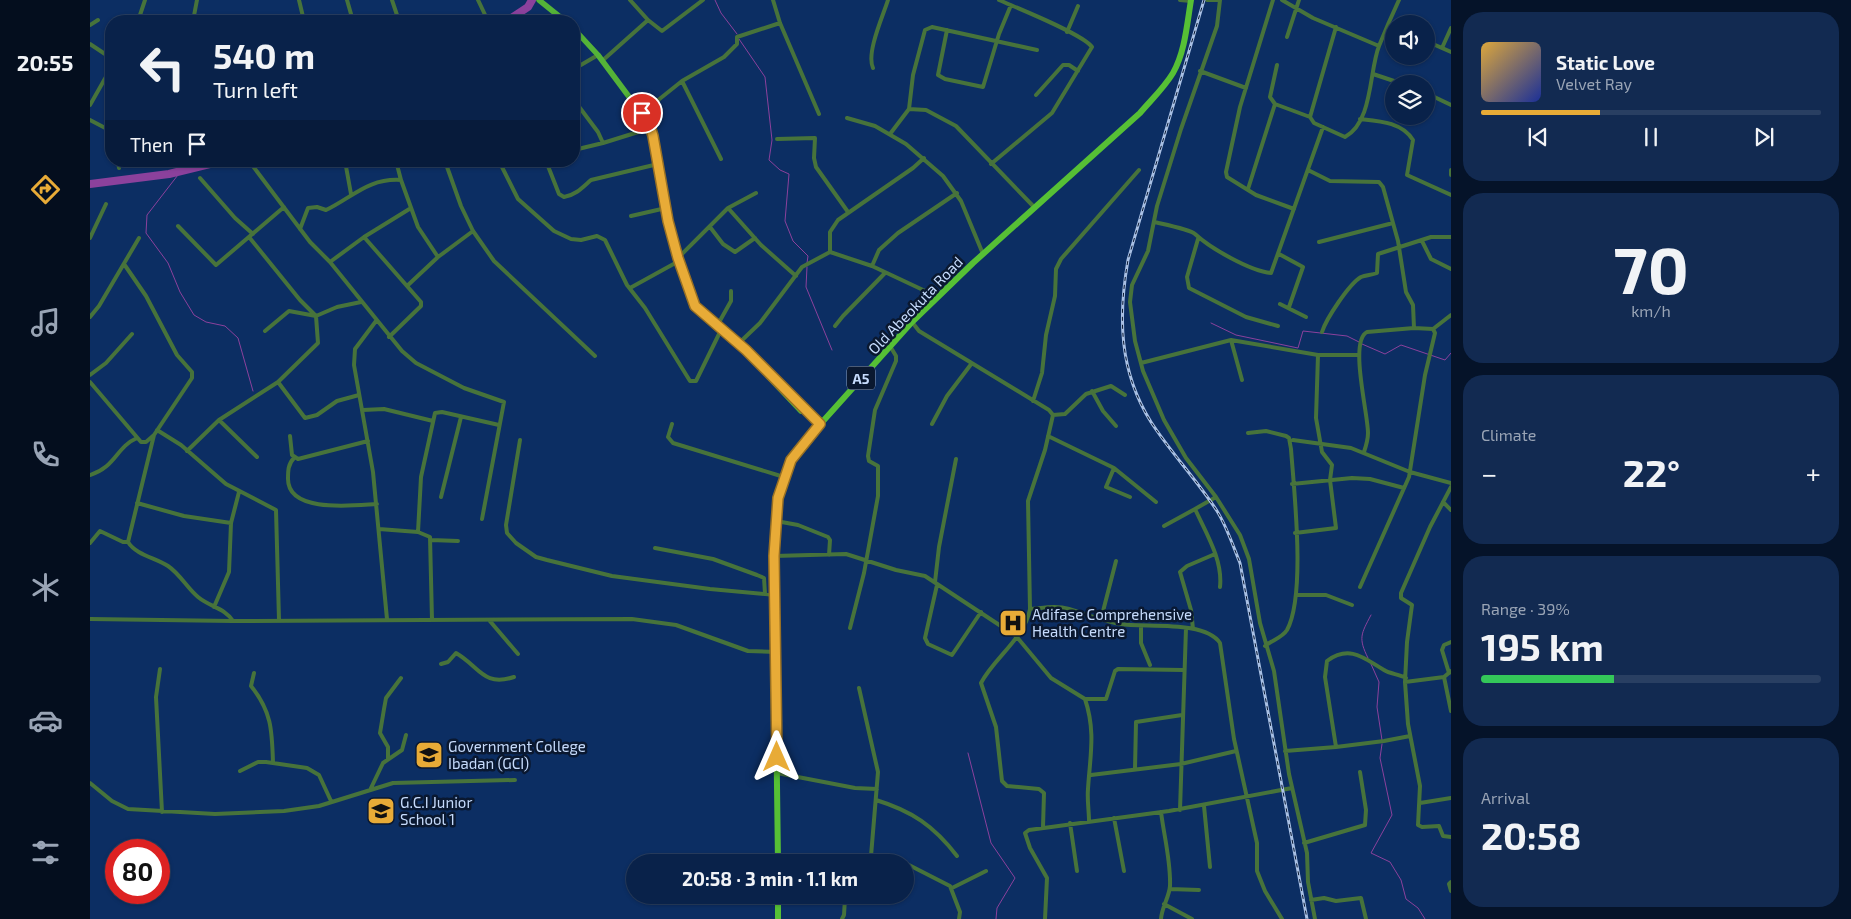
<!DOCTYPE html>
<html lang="en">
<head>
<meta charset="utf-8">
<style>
  body { margin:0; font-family:"Exo 2",sans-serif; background:#122a51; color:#f1f3f6; height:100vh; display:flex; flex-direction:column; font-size:19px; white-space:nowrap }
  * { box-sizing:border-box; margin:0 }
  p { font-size:16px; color:#99a4b5 }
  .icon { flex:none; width:28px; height:28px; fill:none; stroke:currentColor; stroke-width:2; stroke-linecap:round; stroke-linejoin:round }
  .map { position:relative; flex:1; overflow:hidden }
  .panel { display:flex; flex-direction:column; gap:12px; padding:12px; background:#051329; width:400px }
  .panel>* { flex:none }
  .top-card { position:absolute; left:15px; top:15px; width:475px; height:152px; border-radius:20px; box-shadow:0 1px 4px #0004,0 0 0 1px #293f62; background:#09224a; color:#f1f3f6; overflow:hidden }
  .tools { position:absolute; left:1295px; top:15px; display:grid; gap:10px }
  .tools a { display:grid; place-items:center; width:50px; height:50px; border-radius:50%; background:#09224a; box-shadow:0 1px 4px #0004,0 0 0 1px #293f62; font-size:25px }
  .speed { position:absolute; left:15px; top:839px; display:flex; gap:10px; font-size:25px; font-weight:700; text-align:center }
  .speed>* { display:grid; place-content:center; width:65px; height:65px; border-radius:50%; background:#09224a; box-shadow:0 1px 4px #0004,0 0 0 1px #293f62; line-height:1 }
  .speed .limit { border:8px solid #d22; background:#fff; color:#111 }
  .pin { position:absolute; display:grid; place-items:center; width:42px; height:42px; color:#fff; margin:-21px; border:2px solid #fff; border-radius:50%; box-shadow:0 1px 5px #0007 }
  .me { position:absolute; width:55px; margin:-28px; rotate:0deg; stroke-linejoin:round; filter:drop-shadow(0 0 4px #0008) }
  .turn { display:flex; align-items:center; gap:18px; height:105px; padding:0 25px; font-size:22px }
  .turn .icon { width:65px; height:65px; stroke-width:2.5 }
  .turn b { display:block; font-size:35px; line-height:42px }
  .then { display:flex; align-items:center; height:48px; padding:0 25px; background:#0003; gap:10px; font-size:19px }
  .big { font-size:38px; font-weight:700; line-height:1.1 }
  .panel .widget { flex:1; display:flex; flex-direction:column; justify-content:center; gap:8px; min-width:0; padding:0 18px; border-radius:20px; background:#122a51 }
  .panel .dial { align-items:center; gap:0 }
  .dial b { font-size:65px; line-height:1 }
  .song { display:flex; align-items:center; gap:15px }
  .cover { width:60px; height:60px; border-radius:8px; background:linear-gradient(135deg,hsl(40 70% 55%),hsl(230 70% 35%)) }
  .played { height:5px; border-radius:2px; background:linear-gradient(90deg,#e8ab37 35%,#293f62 35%) }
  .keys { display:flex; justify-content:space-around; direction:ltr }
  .heat { display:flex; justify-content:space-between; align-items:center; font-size:28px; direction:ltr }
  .charge { height:8px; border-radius:4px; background:linear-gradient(90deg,#34c759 39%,#293f62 0) }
  .trip { position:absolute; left:536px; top:854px; width:288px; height:50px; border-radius:25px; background:#09224a; box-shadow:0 1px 4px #0004,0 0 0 1px #293f62; font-weight:700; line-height:50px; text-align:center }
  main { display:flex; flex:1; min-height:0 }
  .tabs { display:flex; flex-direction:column; width:90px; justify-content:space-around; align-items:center; background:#040e1e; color:#99a4b5 }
  .tabs .icon { width:35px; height:35px }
  .tabs .current { color:#e8ab37 }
  .tabs b { font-size:22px; color:#f1f3f6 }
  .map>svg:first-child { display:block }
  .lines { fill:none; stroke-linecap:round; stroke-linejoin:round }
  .stream { stroke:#8b419c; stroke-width:1 }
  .river { stroke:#8b419c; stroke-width:8 }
  .minor { stroke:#47733b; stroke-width:4 }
  .primary { stroke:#54b338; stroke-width:5.5 }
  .trunk { stroke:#56c035; stroke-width:6 }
  .rail-casing { stroke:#a9c0e4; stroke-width:3 }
  .rail { stroke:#0a1830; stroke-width:1; stroke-dasharray:4; stroke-linecap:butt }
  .route-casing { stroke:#976f24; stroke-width:12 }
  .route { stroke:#e8ab37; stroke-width:9 }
  .labels { text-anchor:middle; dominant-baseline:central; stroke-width:5; stroke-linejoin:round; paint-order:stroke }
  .shield { fill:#0a1830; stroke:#8ea0bf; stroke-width:1 }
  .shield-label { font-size:14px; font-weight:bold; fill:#c6dbfc }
  .street-label { font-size:15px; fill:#c6dbfc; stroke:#0a1830 }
  .poi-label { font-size:15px; fill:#c6dbfc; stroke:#0a1830; text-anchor:start }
</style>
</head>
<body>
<main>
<nav class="tabs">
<b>20:55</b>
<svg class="icon current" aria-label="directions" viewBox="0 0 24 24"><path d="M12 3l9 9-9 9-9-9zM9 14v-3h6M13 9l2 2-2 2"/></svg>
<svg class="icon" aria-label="music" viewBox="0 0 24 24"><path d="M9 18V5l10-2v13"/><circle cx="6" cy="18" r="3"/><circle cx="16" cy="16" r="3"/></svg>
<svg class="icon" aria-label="phone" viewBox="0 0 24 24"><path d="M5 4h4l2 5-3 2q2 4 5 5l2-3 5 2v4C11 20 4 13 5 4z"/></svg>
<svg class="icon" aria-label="climate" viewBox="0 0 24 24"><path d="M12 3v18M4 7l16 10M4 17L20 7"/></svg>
<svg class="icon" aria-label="car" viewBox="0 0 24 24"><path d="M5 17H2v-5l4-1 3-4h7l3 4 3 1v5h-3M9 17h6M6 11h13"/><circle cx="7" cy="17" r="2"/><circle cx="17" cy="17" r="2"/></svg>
<svg class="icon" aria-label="filters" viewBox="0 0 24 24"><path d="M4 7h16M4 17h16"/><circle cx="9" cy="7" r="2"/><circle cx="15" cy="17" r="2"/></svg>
</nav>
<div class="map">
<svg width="1361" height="919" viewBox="0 0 1361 919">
  <rect width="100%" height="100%" fill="#0c2e63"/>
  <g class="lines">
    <path class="stream" d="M625 0 631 13 647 34
      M649 39 675 77 682 140 679 160 690 170 699 174 695 221 703 241 718 256 717 263
      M91 171 57 215 56 233 78 263 90 292 104 315 116 322 135 326 148 338 163 391
      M717 267 716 287 742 350
      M1121 323 1146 335 1208 348 1213 331 1257 336 1269 342
      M1272 344 1295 354 1311 345 1355 360 1361 353
      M1278 658C1268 638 1271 634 1281 615
      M1281 664 1289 682 1287 707 1292 740
      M1292 744 1290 758 1302 815 1281 853 1300 862 1311 880 1316 899 1328 908 1335 919
      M878 753 901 843 925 878 907 908 906 919"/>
    <path class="river" d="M417 21 438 7 442 0
      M0 184 79 174 132 161"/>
    <path class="minor" d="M209 0 214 21
      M257 0 263 21
      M302 0 309 21
      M388 0 398 21
      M540 0 558 20 572 31 613 0
      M683 0 690 23 729 114
      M1090 0 1101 1
      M1117 0H1127
      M1130 0 1127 26 1091 129 1067 206 1058 251 1042 285 1040 302 1045 341 1053 371 1074 420 1096 458 1126 497 1150 535 1159 559 1170 623 1184 671 1199 774 1217 853 1218 882 1225 919
      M1183 0 1150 107 1136 172 1137 177 1166 195 1204 209
      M1192 0 1223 18 1289 46
      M48 21 55 0
      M103 21 107 0
      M0 25 8 20
      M1246 27 1220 117 1224 123 1255 137C1283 122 1279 71 1289 46 1295 31 1302 15 1309 0
      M857 30 848 75 855 79 893 87 909 34 921 5
      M977 32 988 6
      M1197 37 1209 0
      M1336 41 1361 52
      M0 44 21 58
      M1352 48 1361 28
      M512 61 558 20
      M1187 65 1180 97 1185 104 1220 117
      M783 68C776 53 793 16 798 0
      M484 69 508 55
      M1110 71 1156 88
      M1283 74 1313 84
      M592 81 631 159
      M1336 93 1361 105
      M946 95 973 65H979L988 71
      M484 100 508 132 513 143 561 128
      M0 105 21 68
      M819 109 836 110 866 126 945 208
      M552 113 592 81 634 57 647 44V37L690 23
      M757 118 785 126 816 144 853 176 871 201 893 254
      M1270 119C1289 121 1312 122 1323 140L1317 175 1361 195
      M0 120 21 131
      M800 134 819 109 823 75 835 30 842 27 947 50
      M687 139 725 138 724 158 726 167 758 212
      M484 150 513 143
      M28 161 29 168
      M159 161 220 242 240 262 312 351 326 363 374 388 414 402 392 519
      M255 161 261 194
      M306 161 311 180
      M409 161 428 199 464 231 481 239 491 240 507 236 515 240 537 285 555 308 600 381H606L631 330
      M456 161 469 194 474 197C486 195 493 187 501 180L568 164
      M356 164 371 206 383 231 404 261 505 356
      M901 164 962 113 1002 47C993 34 927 8 909 0
      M1218 170 1240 181 1289 182 1293 187 1308 241 1316 292 1323 305 1324 328 1343 329 1361 315
      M1361 170V175
      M110 178 145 218 163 234
      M1158 189 1185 104
      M638 208 671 245 706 276
      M541 216 576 208
      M1064 222C1072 224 1099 229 1105 234 1120 248 1160 271 1181 273L1233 127
      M88 226 126 265 194 207
      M620 227 633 244 645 252 665 238
      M210 229 218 208 227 207 236 210C263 197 278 178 311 180L328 227 348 257
      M274 237 331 302V306L299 337
      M0 238 16 204
      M1108 239 1097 277 1099 288 1156 317 1188 326
      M1332 241 1341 259 1361 269
      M1229 242 1303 223
      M740 252V232L748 220 823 168 834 158
      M740 252 782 266 848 297
      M1189 254 1213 267 1199 307
      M588 258 638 208 666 193
      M240 262 274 237 321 208
      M782 266 789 250 808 233 867 193
      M317 286 348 257 383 231
      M540 288 589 261
      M1190 304 1216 317
      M0 317 9 306 49 238
      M286 321 265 349 264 365 283 472 297 619
      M822 322 829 331 959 410 963 415 955 450 938 501 940 609C935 638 904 658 891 683L906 727 912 781 917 786 949 789 954 793 953 827
      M627 326 641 301V291
      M745 326 753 316 795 273
      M175 331 199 311 226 316 247 307 271 302
      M1232 332C1236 319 1259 284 1271 277 1276 275 1282 275 1287 273L1288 254 1341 237H1361
      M1141 340 1152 380
      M648 344 670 323 712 267 740 252
      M1051 363 1141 340 1228 355H1268
      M0 375 16 363 42 334
      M0 382 51 442H56L64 435 102 378V372L87 355 56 296 34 264
      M188 382 215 418 227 415 247 401 269 395
      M1002 391 1013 411 1026 426
      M943 401 952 373 956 335 965 296 966 269 971 259 1049 170
      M273 410 294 409 343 421
      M963 415 975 414 996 394 1021 386 1035 395
      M129 420 167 457
      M582 424 578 437 583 443 694 477
      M842 424 857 396 882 363
      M67 430 91 445 136 484 186 510 189 620
      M1158 433 1176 431 1196 436 1199 438 1201 449C1204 491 1216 595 1197 630 1192 638 1182 640 1175 646
      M64 435 38 542C46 555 66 558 78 566 90 574 97 588 108 597 120 607 135 608 143 621
      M200 436 202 455 208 459 278 441
      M958 436 1024 468 1066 502
      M430 440 416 525 417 533 426 543 446 557 457 560 522 576 620 589 686 595
      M1203 440 1261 448 1320 472 1361 483
      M97 451 129 420 188 382 228 343 226 316 210 300 159 237
      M1274 452C1276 446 1278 439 1278 433 1278 413 1259 341 1277 332L1324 328
      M204 458C198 464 198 471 198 479 198 514 266 505 287 504
      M1024 468 1016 487 1040 497
      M0 475C26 467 26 447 47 438
      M1202 484 1262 478 1280 479 1314 488
      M1361 487 1340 527 1311 593V598L1322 605 1317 642 1315 682 1318 724 1330 786 1328 825 1332 827 1349 826 1353 836 1361 837
      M351 497 371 417
      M1353 502 1361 510
      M47 503 94 516 141 523
      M1105 509 1126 497
      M686 521 708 525 738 537 740 540 739 555
      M1074 526 1105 509C1116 533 1133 560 1130 587
      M289 529 328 532 340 537 342 620
      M328 532 331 477 345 413 352 412 409 425
      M1205 533 1246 528 1240 480 1242 465 1232 452 1226 418 1228 355
      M341 540 368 541
      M0 543 10 531 33 542H38
      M565 548 623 559 667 575 674 578 675 594
      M684 556 756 554 806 570 835 576 926 636 961 678 995 699C1006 732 1000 756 998 789 997 800 999 811 999 821
      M845 582 849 547 866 459
      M847 585 835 638 838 644 862 655 891 612
      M1270 587 1319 477 1335 375 1345 333 1343 329
      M1206 595H1236L1262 605
      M124 607 139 572 141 523 149 492
      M940 609C953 608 966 605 979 609 996 614 1012 621 1030 624 1055 628 1115 620 1130 643L1144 739 1167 843V871L1175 891 1192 919
      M0 619 143 621 542 619 586 625 658 651 687 652
      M1011 619 1026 561
      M399 620 428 654
      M1051 627V643L1060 665
      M760 628 774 573 788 496V466L779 461 778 456 785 410 806 361V356L800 346
      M1103 629 1101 610 1090 572 1097 566 1125 554
      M351 664 358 662 366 653C390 667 393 687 424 677
      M70 669 66 697 72 812
      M164 673 161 686C182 712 182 731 183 763
      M1359 673 1352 650 1354 645 1361 642
      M1354 677 1361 711
      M1315 682 1354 677 1361 671
      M769 688 788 772 781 856 783 862H787
      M995 699H1016L1025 671 1028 669 1093 670
      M1246 747 1294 741 1320 736
      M1195 751 1246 747 1235 677 1237 661C1260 644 1275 659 1294 670 1300 674 1309 674 1316 678
      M298 759V747L290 733 294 709 296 698 311 678
      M1045 769 1046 722 1092 715
      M150 771 168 762H176L217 768 229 775 241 801
      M687 773 765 788 787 789
      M1001 775 1091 764 1146 751
      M0 783 22 801 38 809 125 814 194 811 229 806 303 783 425 780
      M281 788 293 763 312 750 316 735
      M786 800C822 811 844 826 867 856
      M1330 803 1361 798
      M1114 806 1120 867
      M1090 810 1096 628
      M1071 812C1074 836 1081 862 1080 886 1079 898 1072 906 1071 919
      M1024 818 1034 871
      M980 823 987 871
      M1214 843 1275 825 1276 810 1270 772
      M815 863 860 886 870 912 869 919
      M1361 882 1359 884 1361 891
      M862 888 896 871
      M1080 889 1109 890
      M736 895 755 898 754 915 752 919
      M1221 900 1234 898 1246 901 1271 898 1276 919
      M1074 904 1102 919
      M955 919 957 878 940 848 935 833 939 830 1079 811 1202 788"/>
    <path class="primary" d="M449 0 475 21
      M484 29 508 55 560 125 578 221 588 258 605 306 656 349 730 424
      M678 376 711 411"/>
    <path class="trunk" d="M688 862 684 556 688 499 701 461 717 439 822 322 883 263 1050 113C1061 100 1074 88 1083 73 1095 52 1097 24 1101 0
      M688 895V919"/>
    <defs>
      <path id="rail" d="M1114 0 1038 260C1028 317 1029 371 1061 422 1081 453 1107 480 1127 511 1137 527 1143 546 1150 563L1217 919"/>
    </defs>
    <use href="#rail" class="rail-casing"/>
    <use href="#rail" class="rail"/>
  </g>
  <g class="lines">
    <defs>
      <path id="route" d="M552 113 560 126 563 136 578 221 588 258 605 306 656 350 730 424 701 460 688 498 684 556 687 757"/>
    </defs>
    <use href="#route" class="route-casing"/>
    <use href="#route" class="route"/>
  </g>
  <defs>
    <symbol id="hospital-square" viewBox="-11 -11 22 22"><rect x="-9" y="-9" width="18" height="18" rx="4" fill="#e8ab37" stroke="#0a1830"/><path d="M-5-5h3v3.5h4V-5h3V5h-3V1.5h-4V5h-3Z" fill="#111"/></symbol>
    <symbol id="school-square" viewBox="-11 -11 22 22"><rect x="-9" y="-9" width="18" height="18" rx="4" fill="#e8ab37" stroke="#0a1830"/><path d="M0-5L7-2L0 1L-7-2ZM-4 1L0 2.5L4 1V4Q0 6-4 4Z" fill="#111"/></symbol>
  </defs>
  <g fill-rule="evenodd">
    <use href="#hospital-square" x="907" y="607" width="32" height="32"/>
    <use href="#school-square" x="323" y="739" width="32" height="32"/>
    <use href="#school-square" x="275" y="795" width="32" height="32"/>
  </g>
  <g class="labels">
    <rect class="shield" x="757" y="366.5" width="28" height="23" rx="4"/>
    <g class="shield-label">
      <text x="771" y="378">A5</text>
    </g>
    <g class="street-label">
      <text transform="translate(825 305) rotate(-46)">Old Abeokuta Road</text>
    </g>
    <g class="poi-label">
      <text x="942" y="614">Adifase Comprehensive<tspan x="942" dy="17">Health Centre</tspan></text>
      <text x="358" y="746">Government College<tspan x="358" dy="17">Ibadan (GCI)</tspan></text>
      <text x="310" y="802">G.C.I Junior<tspan x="310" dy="17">School 1</tspan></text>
    </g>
  </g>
</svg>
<div class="tools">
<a><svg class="icon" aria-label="sound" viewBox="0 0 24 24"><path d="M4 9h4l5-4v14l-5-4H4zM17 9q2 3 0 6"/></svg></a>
<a><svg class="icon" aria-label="layers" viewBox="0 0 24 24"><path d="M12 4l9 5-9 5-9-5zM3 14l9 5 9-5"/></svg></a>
</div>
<div class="speed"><div class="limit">80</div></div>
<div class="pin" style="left:552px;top:113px;background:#d93025"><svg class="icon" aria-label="arrive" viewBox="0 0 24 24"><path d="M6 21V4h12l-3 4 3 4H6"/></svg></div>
<svg class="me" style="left:687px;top:757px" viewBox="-20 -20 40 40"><path d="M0-17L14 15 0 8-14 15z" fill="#e8ab37" stroke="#fff" stroke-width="4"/></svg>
<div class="trip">20:58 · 3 min · 1.1 km</div>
<div class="top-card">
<div class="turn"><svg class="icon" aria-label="left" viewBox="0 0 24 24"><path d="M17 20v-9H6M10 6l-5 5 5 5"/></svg><div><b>540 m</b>Turn left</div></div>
<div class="then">Then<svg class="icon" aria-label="arrive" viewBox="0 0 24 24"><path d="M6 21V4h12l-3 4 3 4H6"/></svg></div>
</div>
</div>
<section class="panel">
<div class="widget">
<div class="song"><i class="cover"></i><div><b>Static Love</b><p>Velvet Ray</p></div></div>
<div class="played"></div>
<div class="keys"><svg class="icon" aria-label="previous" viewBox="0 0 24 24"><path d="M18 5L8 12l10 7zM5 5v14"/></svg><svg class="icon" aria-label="pause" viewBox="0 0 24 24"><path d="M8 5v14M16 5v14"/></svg><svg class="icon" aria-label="next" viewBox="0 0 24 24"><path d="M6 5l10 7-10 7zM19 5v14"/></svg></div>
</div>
<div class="widget dial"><b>70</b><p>km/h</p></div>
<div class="widget"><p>Climate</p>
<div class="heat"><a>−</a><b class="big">22°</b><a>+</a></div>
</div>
<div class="widget"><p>Range · 39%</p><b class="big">195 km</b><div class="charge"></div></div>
<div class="widget"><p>Arrival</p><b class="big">20:58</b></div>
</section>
</main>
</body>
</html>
